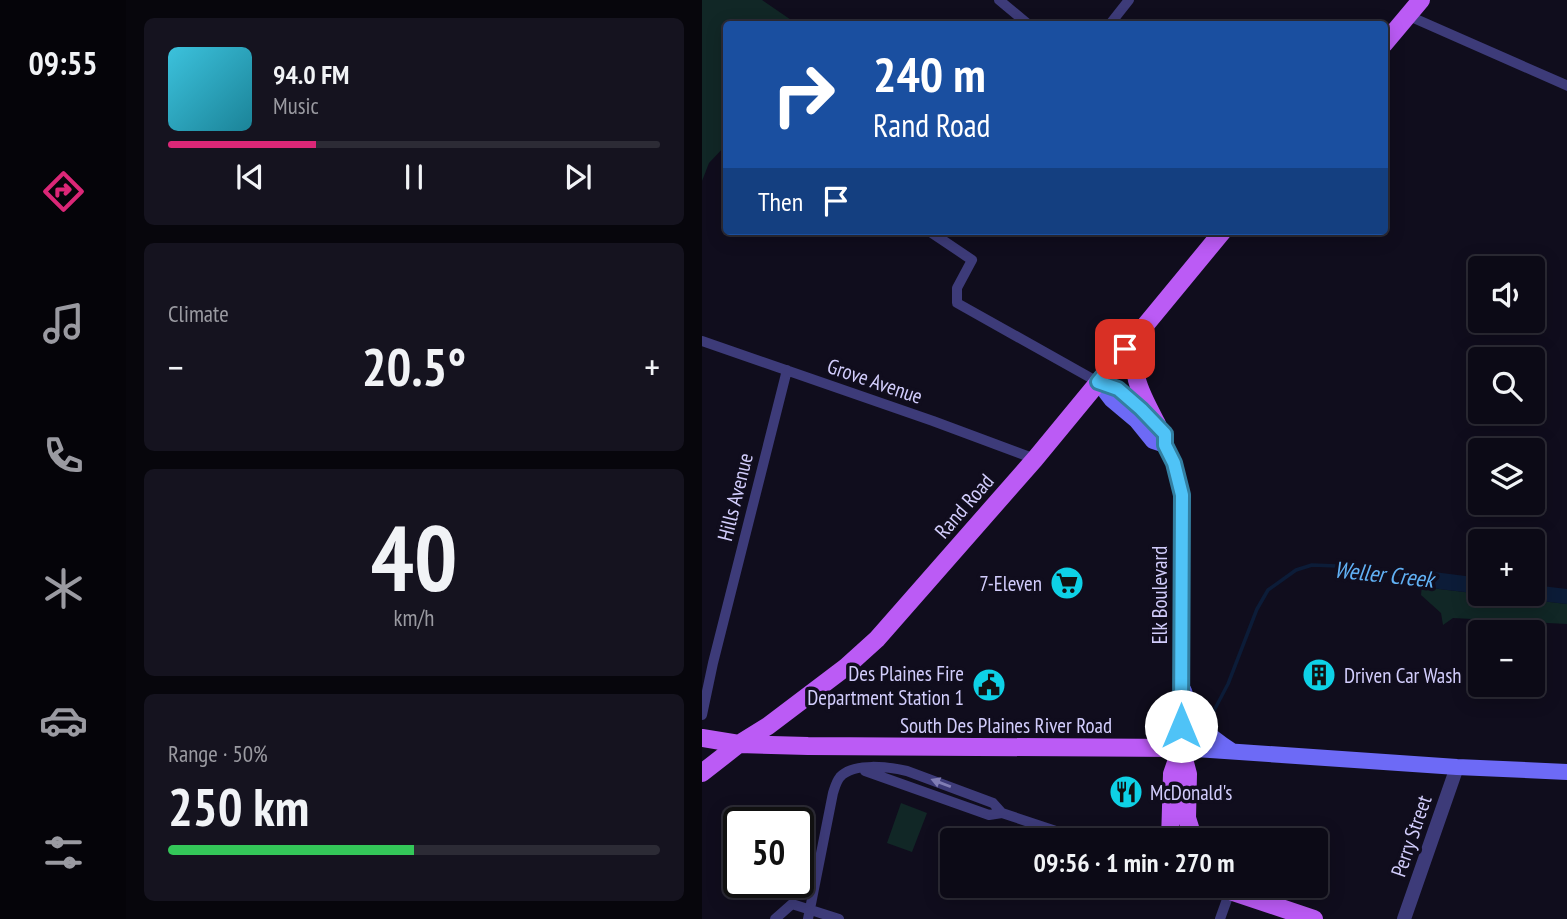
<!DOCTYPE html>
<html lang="en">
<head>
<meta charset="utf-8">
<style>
  body { margin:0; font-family:"PT Sans Narrow",sans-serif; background:#15131f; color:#f1f3f6; height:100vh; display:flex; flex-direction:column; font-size:26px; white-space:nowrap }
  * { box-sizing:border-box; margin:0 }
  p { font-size:23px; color:#9a9aa1 }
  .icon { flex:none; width:38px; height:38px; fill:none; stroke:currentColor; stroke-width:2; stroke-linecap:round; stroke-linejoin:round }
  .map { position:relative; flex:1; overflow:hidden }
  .drawer { display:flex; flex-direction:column; gap:18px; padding:18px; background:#07060c; width:576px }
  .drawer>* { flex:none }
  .hud { position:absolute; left:21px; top:21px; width:665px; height:214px; border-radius:7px; box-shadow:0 4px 18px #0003,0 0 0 2px #2c2b35; background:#1a4fa0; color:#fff; overflow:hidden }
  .tools { position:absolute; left:766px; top:256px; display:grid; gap:14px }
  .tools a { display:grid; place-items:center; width:77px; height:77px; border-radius:7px; background:#0c0a16; box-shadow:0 4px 18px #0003,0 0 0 2px #2c2b35; font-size:35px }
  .speed { position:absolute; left:21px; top:807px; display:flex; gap:14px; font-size:35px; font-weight:700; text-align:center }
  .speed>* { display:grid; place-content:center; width:91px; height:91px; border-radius:50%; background:#0c0a16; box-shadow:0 4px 18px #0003,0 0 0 2px #2c2b35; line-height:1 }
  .speed .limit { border:4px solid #111; border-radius:10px; background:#fff; color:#111 }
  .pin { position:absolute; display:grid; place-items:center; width:60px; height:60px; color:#fff; margin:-30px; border-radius:14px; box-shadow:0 4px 10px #0006 }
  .me { position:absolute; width:77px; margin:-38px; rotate:0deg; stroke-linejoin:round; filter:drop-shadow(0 0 5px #0008) }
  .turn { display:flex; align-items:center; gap:24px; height:147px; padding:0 35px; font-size:32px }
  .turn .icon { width:91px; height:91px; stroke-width:2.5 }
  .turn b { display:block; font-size:49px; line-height:60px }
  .then { display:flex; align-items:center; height:66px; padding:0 35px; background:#0003; gap:14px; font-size:26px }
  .big { font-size:52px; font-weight:700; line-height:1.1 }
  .drawer .tile { flex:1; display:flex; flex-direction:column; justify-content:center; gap:10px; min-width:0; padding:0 24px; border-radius:10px; background:#15131f }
  .drawer .dial { align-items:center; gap:0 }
  .dial b { font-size:91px; line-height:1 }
  .song { display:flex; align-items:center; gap:21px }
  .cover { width:84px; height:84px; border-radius:10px; background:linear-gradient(135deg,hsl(190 70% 55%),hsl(190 70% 35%)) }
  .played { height:7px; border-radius:4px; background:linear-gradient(90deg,#db2777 30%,#2c2b35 30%) }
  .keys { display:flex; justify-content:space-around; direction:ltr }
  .heat { display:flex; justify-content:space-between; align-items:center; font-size:38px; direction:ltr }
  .charge { height:10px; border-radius:5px; background:linear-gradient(90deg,#34c759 50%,#2c2b35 0) }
  .trip { position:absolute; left:238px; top:828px; width:388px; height:70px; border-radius:7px; background:#0c0a16; box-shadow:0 4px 18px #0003,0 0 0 2px #2c2b35; font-weight:700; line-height:70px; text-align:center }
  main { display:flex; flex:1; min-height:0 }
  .dock { display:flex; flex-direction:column; width:126px; justify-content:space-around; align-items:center; background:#050409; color:#9a9aa1 }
  .dock .icon { width:49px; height:49px }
  .dock .active { color:#db2777 }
  .dock b { font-size:32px; color:#f1f3f6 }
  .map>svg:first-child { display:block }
  .green { fill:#112726 }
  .water { fill:#0c1c38 }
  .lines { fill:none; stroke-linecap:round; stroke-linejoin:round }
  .stream { stroke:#0c1c38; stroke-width:3.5 }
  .minor { stroke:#3d3b79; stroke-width:10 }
  .tertiary { stroke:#3d3b79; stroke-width:14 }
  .secondary { stroke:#6d6af6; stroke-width:16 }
  .primary { stroke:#bb5bf5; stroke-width:18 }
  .oneway { fill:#807db4 }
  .route-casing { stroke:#337fa1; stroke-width:18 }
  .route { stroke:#4fc3f7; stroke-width:12 }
  .labels { text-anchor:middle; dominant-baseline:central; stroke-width:7; stroke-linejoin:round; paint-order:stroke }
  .street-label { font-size:21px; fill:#d2cdfc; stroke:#100d1d }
  .poi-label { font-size:21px; fill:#d2cdfc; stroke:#100d1d; text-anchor:end }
  .water-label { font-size:23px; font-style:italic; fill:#61b1f5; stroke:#100d1d }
</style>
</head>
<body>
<main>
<nav class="dock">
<b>09:55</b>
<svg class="icon active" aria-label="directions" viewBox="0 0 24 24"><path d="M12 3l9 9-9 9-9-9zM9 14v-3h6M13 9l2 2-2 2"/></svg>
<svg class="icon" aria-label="music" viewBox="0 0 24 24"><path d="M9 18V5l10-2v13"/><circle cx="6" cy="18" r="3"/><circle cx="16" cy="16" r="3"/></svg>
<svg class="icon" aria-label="phone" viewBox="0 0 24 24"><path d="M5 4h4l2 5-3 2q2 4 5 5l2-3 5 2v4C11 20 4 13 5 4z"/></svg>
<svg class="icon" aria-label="climate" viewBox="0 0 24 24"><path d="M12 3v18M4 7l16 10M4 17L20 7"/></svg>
<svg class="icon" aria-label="car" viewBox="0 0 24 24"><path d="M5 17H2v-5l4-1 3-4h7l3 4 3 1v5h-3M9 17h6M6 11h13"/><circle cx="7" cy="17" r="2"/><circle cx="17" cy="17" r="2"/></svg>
<svg class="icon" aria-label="filters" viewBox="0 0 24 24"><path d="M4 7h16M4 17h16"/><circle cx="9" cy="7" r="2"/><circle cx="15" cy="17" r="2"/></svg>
</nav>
<section class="drawer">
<div class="tile">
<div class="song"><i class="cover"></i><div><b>94.0 FM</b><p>Music</p></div></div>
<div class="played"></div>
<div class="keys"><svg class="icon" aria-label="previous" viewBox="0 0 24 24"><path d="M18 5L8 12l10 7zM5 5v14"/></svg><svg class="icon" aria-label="pause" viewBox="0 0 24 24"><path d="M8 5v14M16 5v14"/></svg><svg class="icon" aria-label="next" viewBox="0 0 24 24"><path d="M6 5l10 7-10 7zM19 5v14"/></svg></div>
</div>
<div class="tile"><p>Climate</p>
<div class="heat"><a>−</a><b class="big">20.5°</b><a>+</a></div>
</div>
<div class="tile dial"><b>40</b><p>km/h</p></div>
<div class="tile"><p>Range · 50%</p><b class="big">250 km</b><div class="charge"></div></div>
</section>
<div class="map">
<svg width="866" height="919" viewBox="0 0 866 919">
  <rect width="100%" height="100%" fill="#100d1d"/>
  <path class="green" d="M0 0H60L95 24H24V145L7 163 0 181Z
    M720 585 737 589 865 604V624L751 618 741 625 739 613 719 595Z
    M199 803 225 813 210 852 185 843Z"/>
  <path class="water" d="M724 571 779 578V593H831V585L865 589V604L737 589 720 585V578Z"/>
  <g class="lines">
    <path class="stream" d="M507 720 526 684 555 609 566 590 594 570 610 565 635 566 724 578"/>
    <path class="minor" d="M297 0 326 24
      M707 16 866 86
      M408 24 427 0
      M227 231 270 260 255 288V303L396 382
      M0 341 231 421 333 459
      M0 715 11 663 85 370
      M163 771 287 815 300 813 381 840
      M73 919 90 904 137 919
      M106 919 131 793C133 787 134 782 138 777 152 762 187 767 205 771L291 803 300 813
      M518 919 528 891"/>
    <path class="tertiary" d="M702 919 755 767"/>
    <path class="secondary" d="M396 382 416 389 439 409 463 434V445L472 463 480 495 479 748 755 767 866 772
      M396 382 409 399 434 420 451 441 463 445
      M482 691C490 721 504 735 530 751"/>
    <path class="primary" d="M682 44 719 0
      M436 335C426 372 438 392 455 424
      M0 738 37 744 106 746 479 748
      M479 748 486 774 485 818 492 840
      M0 773 37 744 66 726 144 667 175 639 333 459 521 231
      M468 840 470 774 479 748
      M513 886 612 919"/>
  </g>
  <defs><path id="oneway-solid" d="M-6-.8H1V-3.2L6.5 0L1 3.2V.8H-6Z" transform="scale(1.75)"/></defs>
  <use class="oneway" href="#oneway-solid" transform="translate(239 783) rotate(-159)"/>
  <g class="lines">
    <defs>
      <path id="route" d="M423 349 396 382 416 389 439 409 463 434V445L472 463 480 495 479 726"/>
    </defs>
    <use href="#route" class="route-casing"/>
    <use href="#route" class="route"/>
  </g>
  <defs>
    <symbol id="supermarket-disc" viewBox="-11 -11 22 22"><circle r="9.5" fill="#0ed1e6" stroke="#100d1d"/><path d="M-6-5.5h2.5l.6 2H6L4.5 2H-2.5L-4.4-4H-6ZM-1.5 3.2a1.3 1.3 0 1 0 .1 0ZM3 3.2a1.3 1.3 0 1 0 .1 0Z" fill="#111"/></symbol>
    <symbol id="building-disc" viewBox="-11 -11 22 22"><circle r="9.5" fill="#0ed1e6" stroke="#100d1d"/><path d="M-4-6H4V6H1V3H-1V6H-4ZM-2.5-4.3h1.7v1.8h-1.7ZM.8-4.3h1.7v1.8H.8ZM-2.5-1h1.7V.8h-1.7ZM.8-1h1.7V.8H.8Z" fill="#111"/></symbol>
    <symbol id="civic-disc" viewBox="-11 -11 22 22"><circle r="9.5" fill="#0ed1e6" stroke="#100d1d"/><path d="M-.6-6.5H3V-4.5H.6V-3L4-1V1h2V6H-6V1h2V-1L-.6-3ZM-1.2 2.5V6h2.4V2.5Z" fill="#111"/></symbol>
    <symbol id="restaurant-disc" viewBox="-11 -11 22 22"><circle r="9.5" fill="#0ed1e6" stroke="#100d1d"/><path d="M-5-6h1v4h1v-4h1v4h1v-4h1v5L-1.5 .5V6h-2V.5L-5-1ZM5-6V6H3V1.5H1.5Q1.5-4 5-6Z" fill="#111"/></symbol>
  </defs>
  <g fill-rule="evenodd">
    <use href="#supermarket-disc" x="346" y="564" width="38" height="38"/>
    <use href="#building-disc" x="598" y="656" width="38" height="38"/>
    <use href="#civic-disc" x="268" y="666" width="38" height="38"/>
    <use href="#restaurant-disc" x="405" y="773" width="38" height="38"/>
  </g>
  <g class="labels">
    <g class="street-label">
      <text transform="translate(173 381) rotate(19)">Grove Avenue</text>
      <text transform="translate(33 497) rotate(-76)">Hills Avenue</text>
      <text transform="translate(262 506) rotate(-49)">Rand Road</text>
      <text transform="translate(457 595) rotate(-90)">Elk Boulevard</text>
      <text x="304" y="725">South Des Plaines River Road</text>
      <text transform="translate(709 836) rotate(-71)">Perry Street</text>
    </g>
    <g class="poi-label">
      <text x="340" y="583">7-Eleven</text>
      <text x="262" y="673">Des Plaines Fire<tspan x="262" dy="24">Department Station 1</tspan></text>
      <text x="642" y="675" text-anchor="start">Driven Car Wash</text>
      <text x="448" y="792" text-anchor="start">McDonald's</text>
    </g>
    <g class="water-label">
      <text transform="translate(682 574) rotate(6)">Weller Creek</text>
    </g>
  </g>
</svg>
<div class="tools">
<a><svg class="icon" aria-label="sound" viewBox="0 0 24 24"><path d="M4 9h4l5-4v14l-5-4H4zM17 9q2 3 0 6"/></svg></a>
<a><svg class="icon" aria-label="search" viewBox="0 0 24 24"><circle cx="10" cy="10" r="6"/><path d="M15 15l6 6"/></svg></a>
<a><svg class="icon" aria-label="layers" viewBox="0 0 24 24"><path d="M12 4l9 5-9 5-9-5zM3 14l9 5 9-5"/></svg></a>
<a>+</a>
<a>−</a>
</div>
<div class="speed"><div class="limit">50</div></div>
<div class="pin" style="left:423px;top:349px;background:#d93025"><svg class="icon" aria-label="arrive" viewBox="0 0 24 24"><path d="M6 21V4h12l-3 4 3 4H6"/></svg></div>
<svg class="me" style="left:479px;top:726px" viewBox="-20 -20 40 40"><circle r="19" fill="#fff"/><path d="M0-13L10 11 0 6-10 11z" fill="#4fc3f7"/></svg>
<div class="trip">09:56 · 1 min · 270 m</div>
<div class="hud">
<div class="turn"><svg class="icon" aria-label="right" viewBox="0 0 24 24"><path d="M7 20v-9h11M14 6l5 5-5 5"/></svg><div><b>240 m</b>Rand Road</div></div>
<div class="then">Then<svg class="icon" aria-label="arrive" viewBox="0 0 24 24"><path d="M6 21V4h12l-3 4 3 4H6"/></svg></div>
</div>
</div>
</main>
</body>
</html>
